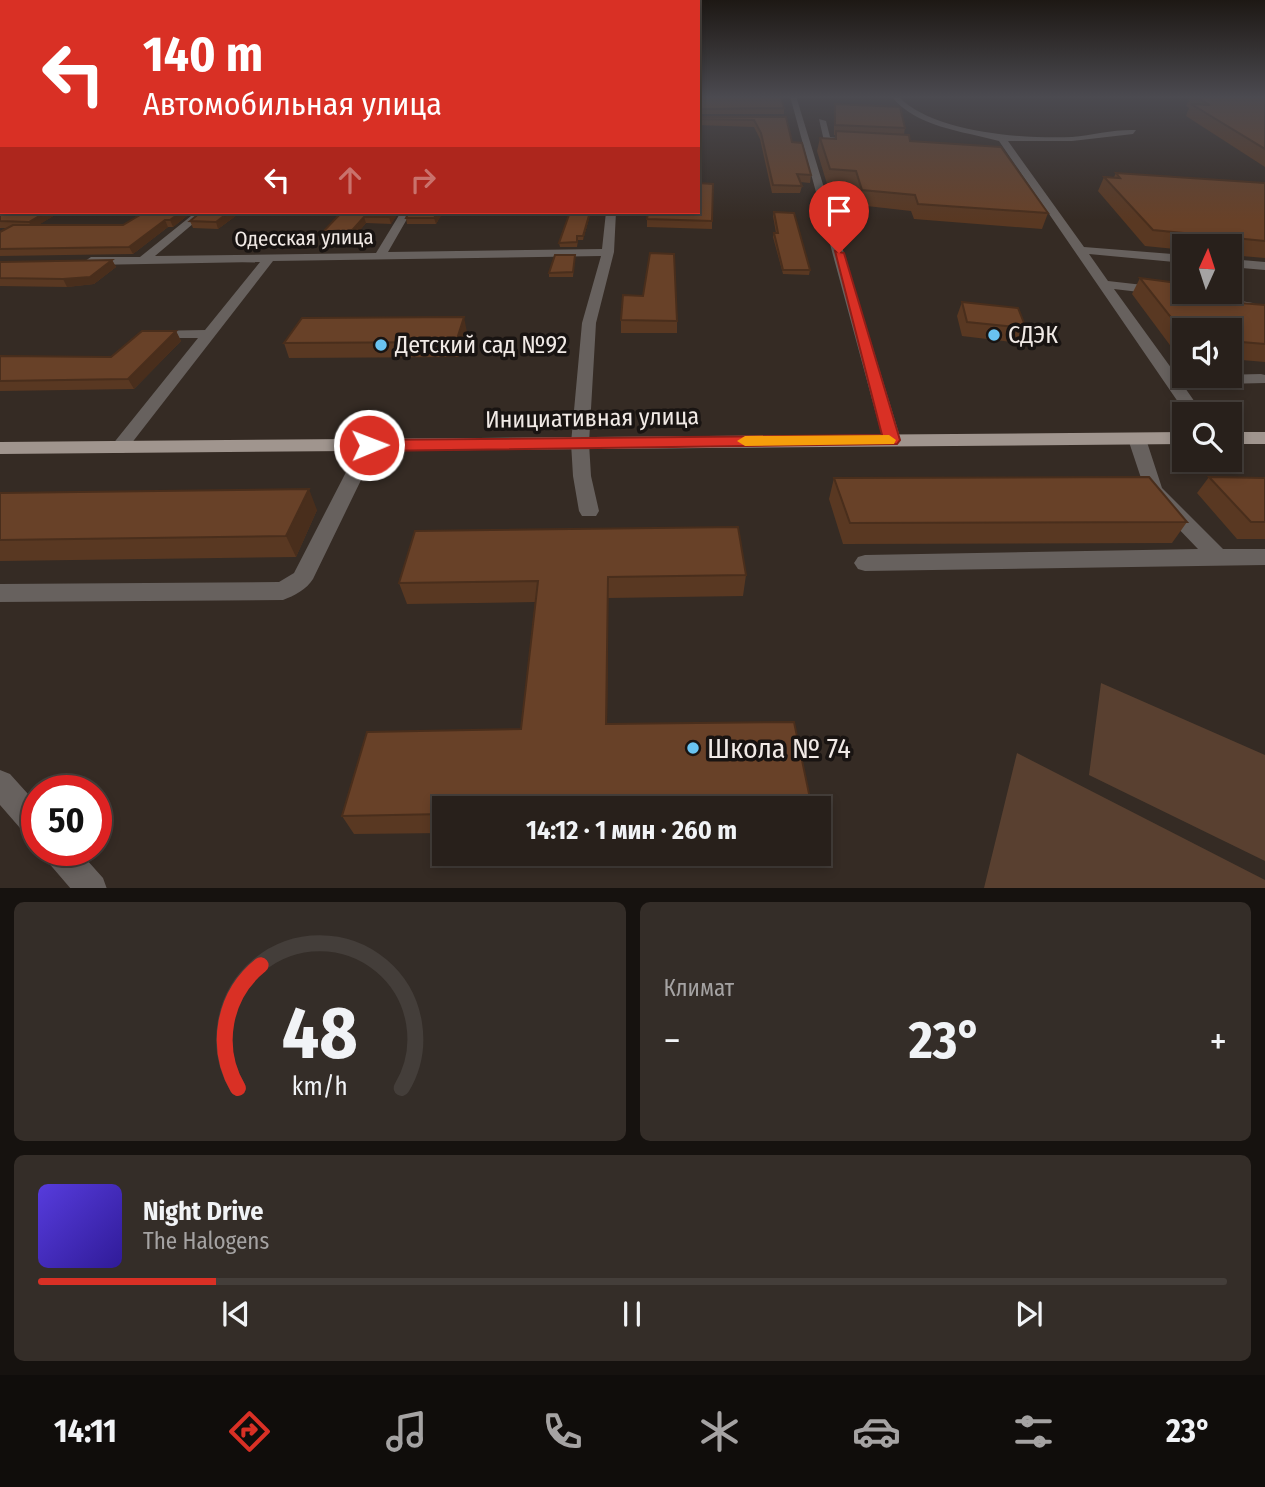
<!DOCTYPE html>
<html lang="ru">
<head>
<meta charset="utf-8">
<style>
  body { margin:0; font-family:"Fira Sans Condensed",sans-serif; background:#342d28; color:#f1f3f6; height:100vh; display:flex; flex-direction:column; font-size:26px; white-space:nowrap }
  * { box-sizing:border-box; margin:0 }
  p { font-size:23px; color:#a5a3a3 }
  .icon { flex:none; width:38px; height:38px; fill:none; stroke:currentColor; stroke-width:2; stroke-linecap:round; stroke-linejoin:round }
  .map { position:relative; height:888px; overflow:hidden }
  .panel { display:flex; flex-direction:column; gap:14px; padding:14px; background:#16120f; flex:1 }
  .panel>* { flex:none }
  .guide { position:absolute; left:0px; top:0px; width:700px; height:214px; box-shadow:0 4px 10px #0003,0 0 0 2px #443e3a; background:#d93025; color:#fff; overflow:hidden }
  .needle { width:46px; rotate:3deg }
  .tools { position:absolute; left:1172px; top:234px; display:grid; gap:14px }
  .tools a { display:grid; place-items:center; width:70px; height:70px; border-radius:0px; background:#28201b; box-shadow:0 4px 10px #0003,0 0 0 2px #443e3a; font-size:35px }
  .speed { position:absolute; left:21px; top:775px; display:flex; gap:14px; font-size:35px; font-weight:700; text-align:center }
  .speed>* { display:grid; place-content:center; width:91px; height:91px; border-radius:50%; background:#28201b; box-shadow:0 4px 10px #0003,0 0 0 2px #443e3a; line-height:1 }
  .speed .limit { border:10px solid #d22; background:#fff; color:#111 }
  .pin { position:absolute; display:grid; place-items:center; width:60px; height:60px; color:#fff; margin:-72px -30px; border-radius:50% 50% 50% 0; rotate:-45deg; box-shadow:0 0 7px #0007 }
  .pin .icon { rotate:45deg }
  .me { position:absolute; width:77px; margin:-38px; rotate:89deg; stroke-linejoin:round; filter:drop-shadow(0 0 5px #0008) }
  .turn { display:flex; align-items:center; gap:24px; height:147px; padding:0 28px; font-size:32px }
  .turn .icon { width:91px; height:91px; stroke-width:2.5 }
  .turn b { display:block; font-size:49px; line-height:60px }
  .lanes { display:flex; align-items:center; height:66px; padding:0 28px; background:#0003; justify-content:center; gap:35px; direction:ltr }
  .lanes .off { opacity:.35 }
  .big { font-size:52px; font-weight:700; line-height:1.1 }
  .panel .tile { flex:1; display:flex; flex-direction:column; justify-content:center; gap:10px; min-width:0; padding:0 24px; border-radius:10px; background:#342d28 }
  .panel .dial { align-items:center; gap:0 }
  .dial svg { height:182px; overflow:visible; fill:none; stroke:#443e3a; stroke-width:7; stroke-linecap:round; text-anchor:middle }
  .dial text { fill:#f1f3f6; stroke:none }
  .song { display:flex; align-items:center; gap:21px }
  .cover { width:84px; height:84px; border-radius:10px; background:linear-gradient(135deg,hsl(250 70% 55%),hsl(250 70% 35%)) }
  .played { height:7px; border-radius:4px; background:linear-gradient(90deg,#d93025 15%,#443e3a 15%) }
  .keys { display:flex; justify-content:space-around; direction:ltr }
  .heat { display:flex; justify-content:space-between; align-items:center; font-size:38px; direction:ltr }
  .panel .tiles { flex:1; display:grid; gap:14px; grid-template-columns:1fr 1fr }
  .tile:last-child { grid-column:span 2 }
  .trip { position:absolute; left:432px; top:796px; width:399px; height:70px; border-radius:0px; background:#28201b; box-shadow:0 4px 10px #0003,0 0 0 2px #443e3a; font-weight:700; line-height:70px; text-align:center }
  .menu { display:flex; height:112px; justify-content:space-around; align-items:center; background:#100d0b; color:#a5a3a3 }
  .menu .icon { width:49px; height:49px }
  .menu .active { color:#d93025 }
  .menu b { font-size:32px; color:#f1f3f6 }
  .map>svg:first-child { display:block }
  .green { fill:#594030 }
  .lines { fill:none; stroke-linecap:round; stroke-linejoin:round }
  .minor { fill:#67615e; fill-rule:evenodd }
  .major { fill:#a0958e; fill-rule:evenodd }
  .wall { fill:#593822 }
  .shaded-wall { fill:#492e1c }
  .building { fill:#684128; stroke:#492e1c; stroke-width:2 }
  .route { fill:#d93025; stroke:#8d1f18; stroke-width:2 }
  .slow { fill:#f59e0b }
  .poi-dot { fill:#69c3f1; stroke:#191412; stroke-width:2.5 }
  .labels { text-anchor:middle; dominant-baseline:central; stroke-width:7; stroke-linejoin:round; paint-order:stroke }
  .far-street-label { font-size:21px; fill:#f1eae6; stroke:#191412 }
  .poi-label { font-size:24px; fill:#f1eae6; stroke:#191412; text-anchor:start }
  .street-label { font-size:24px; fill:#f1eae6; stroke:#191412 }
  .near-poi-label { font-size:28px; fill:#f1eae6; stroke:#191412; text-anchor:start }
</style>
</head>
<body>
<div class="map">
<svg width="1265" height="889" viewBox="0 0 1265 889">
  <rect width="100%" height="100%" fill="#352b24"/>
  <path class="green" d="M1101 683 1265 755V861L1089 775Z
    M1017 753 1265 880V888H984Z"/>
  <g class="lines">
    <path class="minor" d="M790 96H796L901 440 898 444 892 446 883 440Z
      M891 96H898C933 133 1023 139 1072 137 1093 135 1115 129 1136 130L1133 134 1072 141H1008L1084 247 1185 255V263L1089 254 1108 281 1161 287V293L1156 294 1114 289 1177 376 1261 374 1265 375V383L1183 385 1204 415H1187L999 141C962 131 916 127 891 96Z
      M819 119 826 121 830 137 852 140 848 142 824 141Z
      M0 196H2L0 203Z
      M196 212H207L155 256 376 253 401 212H411L388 252 602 249 606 212H616L614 252 596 323 589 443 591 476 599 511 596 516H582L579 511 573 476 571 443 582 323 601 256 273 261 124 453H112L109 449 112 445 198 338H154L149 337V331L205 330 260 262 91 265 85 261 91 257H140Z
      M1230 259 1265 262V270L1230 267Z
      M1186 292 1253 303 1260 307 1253 311 1191 299 1186 298Z
      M1137 433 1146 439 1162 488 1223 549H1265V565L865 571 858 569 854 563 858 557 865 555 1198 549 1147 496 1128 439Z
      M369 439 378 445 313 579C307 589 294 596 283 600L0 602V584L279 582 294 573 360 445Z
      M0 770 10 774 37 804V840L27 836 0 805Z
      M43 850H78L103 878 107 889H71L47 861Z"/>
    <path class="major" d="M1185 432V444L0 454V442Z
      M1230 432H1265V444H1230Z"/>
  </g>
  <path class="wall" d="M698 96 784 108V114H698Z
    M1191 96H1265V167L1186 116 1189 108 1186 106Z
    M835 104 905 128 904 134 910 141 1048 213 1042 229 914 219 911 211 858 205 853 185 827 184 817 151 820 138 835 139V135H834V113Z
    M698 117H786L792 142 811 175 810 183 800 182 802 186 800 193H772L760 139 754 127 698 125Z
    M1116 173 1265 183V258L1230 255V247H1185V250L1145 246 1098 191 1104 177H1114Z
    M0 209 2 212H60L38 225H123L145 212H192L173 227H168L133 254 0 256V232L7 228H0Z
    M201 212H241L218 229 193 228 190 221Z
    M342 212H399L391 224 366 223 348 244 321 243 319 236Z
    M443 212 436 224H407L406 218Z
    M590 212V215L583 240H578L577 247H560L559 243Z
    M774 212 810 270 809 275 783 274 773 237 774 233H776L773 216Z
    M647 219 712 221V229L647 227Z
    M575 255 573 277H549V273Z
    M112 260 116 267 94 284 67 287 0 286V262Z
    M1140 278 1216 301 1265 305V362L1230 359V331H1185V360H1181L1132 294Z
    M962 302 1026 328 1020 343 962 336 957 316Z
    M621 320 677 321V333H621Z
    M176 331 181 341 134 389 0 391V356L111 357Z
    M467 332 459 357 289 358 284 343Z
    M1209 477 1265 478V539H1237L1197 493Z
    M834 478 1187 522 1172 543 843 544 829 499Z
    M0 493 317 510 296 557 0 561Z
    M415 531 746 575 743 596 608 598 607 724 794 722 812 808H444V833L354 834 342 816 521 729 535 602 407 604 399 583Z"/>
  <path class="shaded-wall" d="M46 212H60L32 229 29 222Z
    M181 212H192L173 227 170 220Z
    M229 212H241L218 229 216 222Z
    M393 212H399L391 224 389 217Z
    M438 212H443L436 224 434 218Z
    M590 212V215L583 240V236Z
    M364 217 366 223 348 244 346 237Z
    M165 220 168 227 133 254 129 247Z
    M112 260 116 267 94 284 67 287 63 279Z
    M464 317 467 332 459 357 456 342Z
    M176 331 181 341 134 389 128 379Z
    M309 489 317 510 296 557 286 536Z
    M608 577V598L607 744 606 724Z"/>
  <path class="building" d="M0 96H2V116L0 115Z
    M698 96H781L784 108 698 109Z
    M1194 96H1265V149L1191 104 1210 105Z
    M835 104 900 107 905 128 835 125Z
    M2 116V132H0V123Z
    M698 117H786L792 142 802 143 811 175 797 174 802 186 773 185 761 133 754 120 698 119Z
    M836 131 909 135 910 141 1001 147 1048 213 918 204 915 195 862 190 856 171 830 169 820 138 836 139Z
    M1116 173 1265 183V241L1153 230 1104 177 1120 178Z
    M698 183 713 184 712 221 647 219 648 212H698Z
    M2 208V212H46L29 222 0 221V209Z
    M145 212H181L170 220H165L129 247 0 249V232L13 225H123Z
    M201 212H229L216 222 190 221Z
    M342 212H393L389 217H364L346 237 319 236Z
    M409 212H438L434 218H406Z
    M570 212H590L583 236H577V242L559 243Z
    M774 212 794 213 810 270H783L774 233H778Z
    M650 253 674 254 677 321 621 320 623 295 643 296Z
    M555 255H575L573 272 549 273Z
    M112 260 90 277 63 279 0 278V262Z
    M1140 278 1185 284V292H1208L1216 301 1265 305V344L1230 341V331H1185V335Z
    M962 302 1018 308 1026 328 967 322Z
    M464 317 456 342 284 343 302 318Z
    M142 331H176L128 379 0 381V356L111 357Z
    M1149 477 1187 522 850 523 834 478Z
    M1209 477 1265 478V522H1251Z
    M309 489 286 536 0 540V493Z
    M738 527 746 575 608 577 606 724 794 722 812 808H444V814L342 816 367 732 521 729 538 581 399 583 415 531Z"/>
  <linearGradient id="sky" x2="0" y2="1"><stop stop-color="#1d1814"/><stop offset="0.44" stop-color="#4b4a50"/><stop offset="1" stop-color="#4b4a50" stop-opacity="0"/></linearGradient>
  <rect width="1265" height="220" fill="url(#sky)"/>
  <path class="route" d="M835 251 844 253 900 440 897 444 369 451 361 445 369 440 882 435Z"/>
  <path class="slow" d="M889 435 896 440 894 444 745 446 737 441 745 436Z"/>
  <g class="poi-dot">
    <circle cx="994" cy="335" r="7"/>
    <circle cx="381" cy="345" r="7"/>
    <circle cx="693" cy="748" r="7"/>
  </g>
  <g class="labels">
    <g class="far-street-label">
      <text transform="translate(304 238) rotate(-1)">Одесская улица</text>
    </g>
    <g class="poi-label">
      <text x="1008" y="335">СДЭК</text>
      <text x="395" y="345">Детский сад №92</text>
    </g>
    <g class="street-label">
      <text transform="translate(592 418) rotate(-1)">Инициативная улица</text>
    </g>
    <g class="near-poi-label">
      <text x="707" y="748">Школа № 74</text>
    </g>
  </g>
</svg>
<div class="tools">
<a><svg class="needle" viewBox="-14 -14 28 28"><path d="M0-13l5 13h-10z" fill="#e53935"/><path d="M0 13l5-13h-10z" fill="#a5a3a3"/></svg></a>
<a><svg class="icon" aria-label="sound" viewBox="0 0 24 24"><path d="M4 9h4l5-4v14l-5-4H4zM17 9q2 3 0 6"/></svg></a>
<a><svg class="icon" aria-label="search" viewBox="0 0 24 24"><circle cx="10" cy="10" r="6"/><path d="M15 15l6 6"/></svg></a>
</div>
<div class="speed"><div class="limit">50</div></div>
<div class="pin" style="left:839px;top:253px;background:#d93025"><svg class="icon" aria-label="arrive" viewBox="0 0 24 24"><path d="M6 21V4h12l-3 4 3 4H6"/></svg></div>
<svg class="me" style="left:369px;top:445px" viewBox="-20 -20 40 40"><circle r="17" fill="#d93025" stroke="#fff" stroke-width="3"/><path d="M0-11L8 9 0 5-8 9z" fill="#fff"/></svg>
<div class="trip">14:12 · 1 мин · 260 m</div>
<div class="guide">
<div class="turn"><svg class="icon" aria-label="left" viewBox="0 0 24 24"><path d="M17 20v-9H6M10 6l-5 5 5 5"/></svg><div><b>140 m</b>Автомобильная улица</div></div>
<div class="lanes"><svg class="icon" aria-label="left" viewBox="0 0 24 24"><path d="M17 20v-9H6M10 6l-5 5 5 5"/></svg><svg class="icon off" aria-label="ahead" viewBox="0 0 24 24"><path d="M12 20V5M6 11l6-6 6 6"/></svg><svg class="icon off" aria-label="right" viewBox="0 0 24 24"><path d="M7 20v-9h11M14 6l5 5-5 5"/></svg></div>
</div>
</div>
<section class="panel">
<div class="tiles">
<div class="tile dial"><svg viewBox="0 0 100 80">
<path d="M14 69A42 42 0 1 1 86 69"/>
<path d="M14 69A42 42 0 0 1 24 15" stroke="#d93025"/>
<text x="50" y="56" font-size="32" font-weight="700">48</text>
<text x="50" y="72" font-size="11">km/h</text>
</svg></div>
<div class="tile"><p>Климат</p>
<div class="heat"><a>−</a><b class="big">23°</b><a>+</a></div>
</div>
<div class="tile">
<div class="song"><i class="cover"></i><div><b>Night Drive</b><p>The Halogens</p></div></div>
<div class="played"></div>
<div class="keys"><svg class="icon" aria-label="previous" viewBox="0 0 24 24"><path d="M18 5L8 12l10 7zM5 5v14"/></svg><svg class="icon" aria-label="pause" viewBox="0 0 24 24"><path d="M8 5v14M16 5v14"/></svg><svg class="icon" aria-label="next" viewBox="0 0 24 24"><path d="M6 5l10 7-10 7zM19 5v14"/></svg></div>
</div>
</div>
</section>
<nav class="menu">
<b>14:11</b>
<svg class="icon active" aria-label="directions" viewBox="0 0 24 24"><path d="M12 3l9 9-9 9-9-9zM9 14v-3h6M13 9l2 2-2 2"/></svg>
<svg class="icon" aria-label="music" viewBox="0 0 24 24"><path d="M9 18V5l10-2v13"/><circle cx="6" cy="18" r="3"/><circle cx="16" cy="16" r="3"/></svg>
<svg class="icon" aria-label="phone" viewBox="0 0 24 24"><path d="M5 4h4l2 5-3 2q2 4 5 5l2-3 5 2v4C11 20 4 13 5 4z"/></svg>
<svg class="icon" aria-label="climate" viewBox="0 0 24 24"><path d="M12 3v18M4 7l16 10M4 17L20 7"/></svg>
<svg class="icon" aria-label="car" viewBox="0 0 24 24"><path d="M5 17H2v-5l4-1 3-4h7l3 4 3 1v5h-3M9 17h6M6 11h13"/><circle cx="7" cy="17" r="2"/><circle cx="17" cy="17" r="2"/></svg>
<svg class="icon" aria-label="filters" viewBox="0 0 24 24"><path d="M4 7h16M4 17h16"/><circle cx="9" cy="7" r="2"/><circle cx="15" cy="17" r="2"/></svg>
<b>23°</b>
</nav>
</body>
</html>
